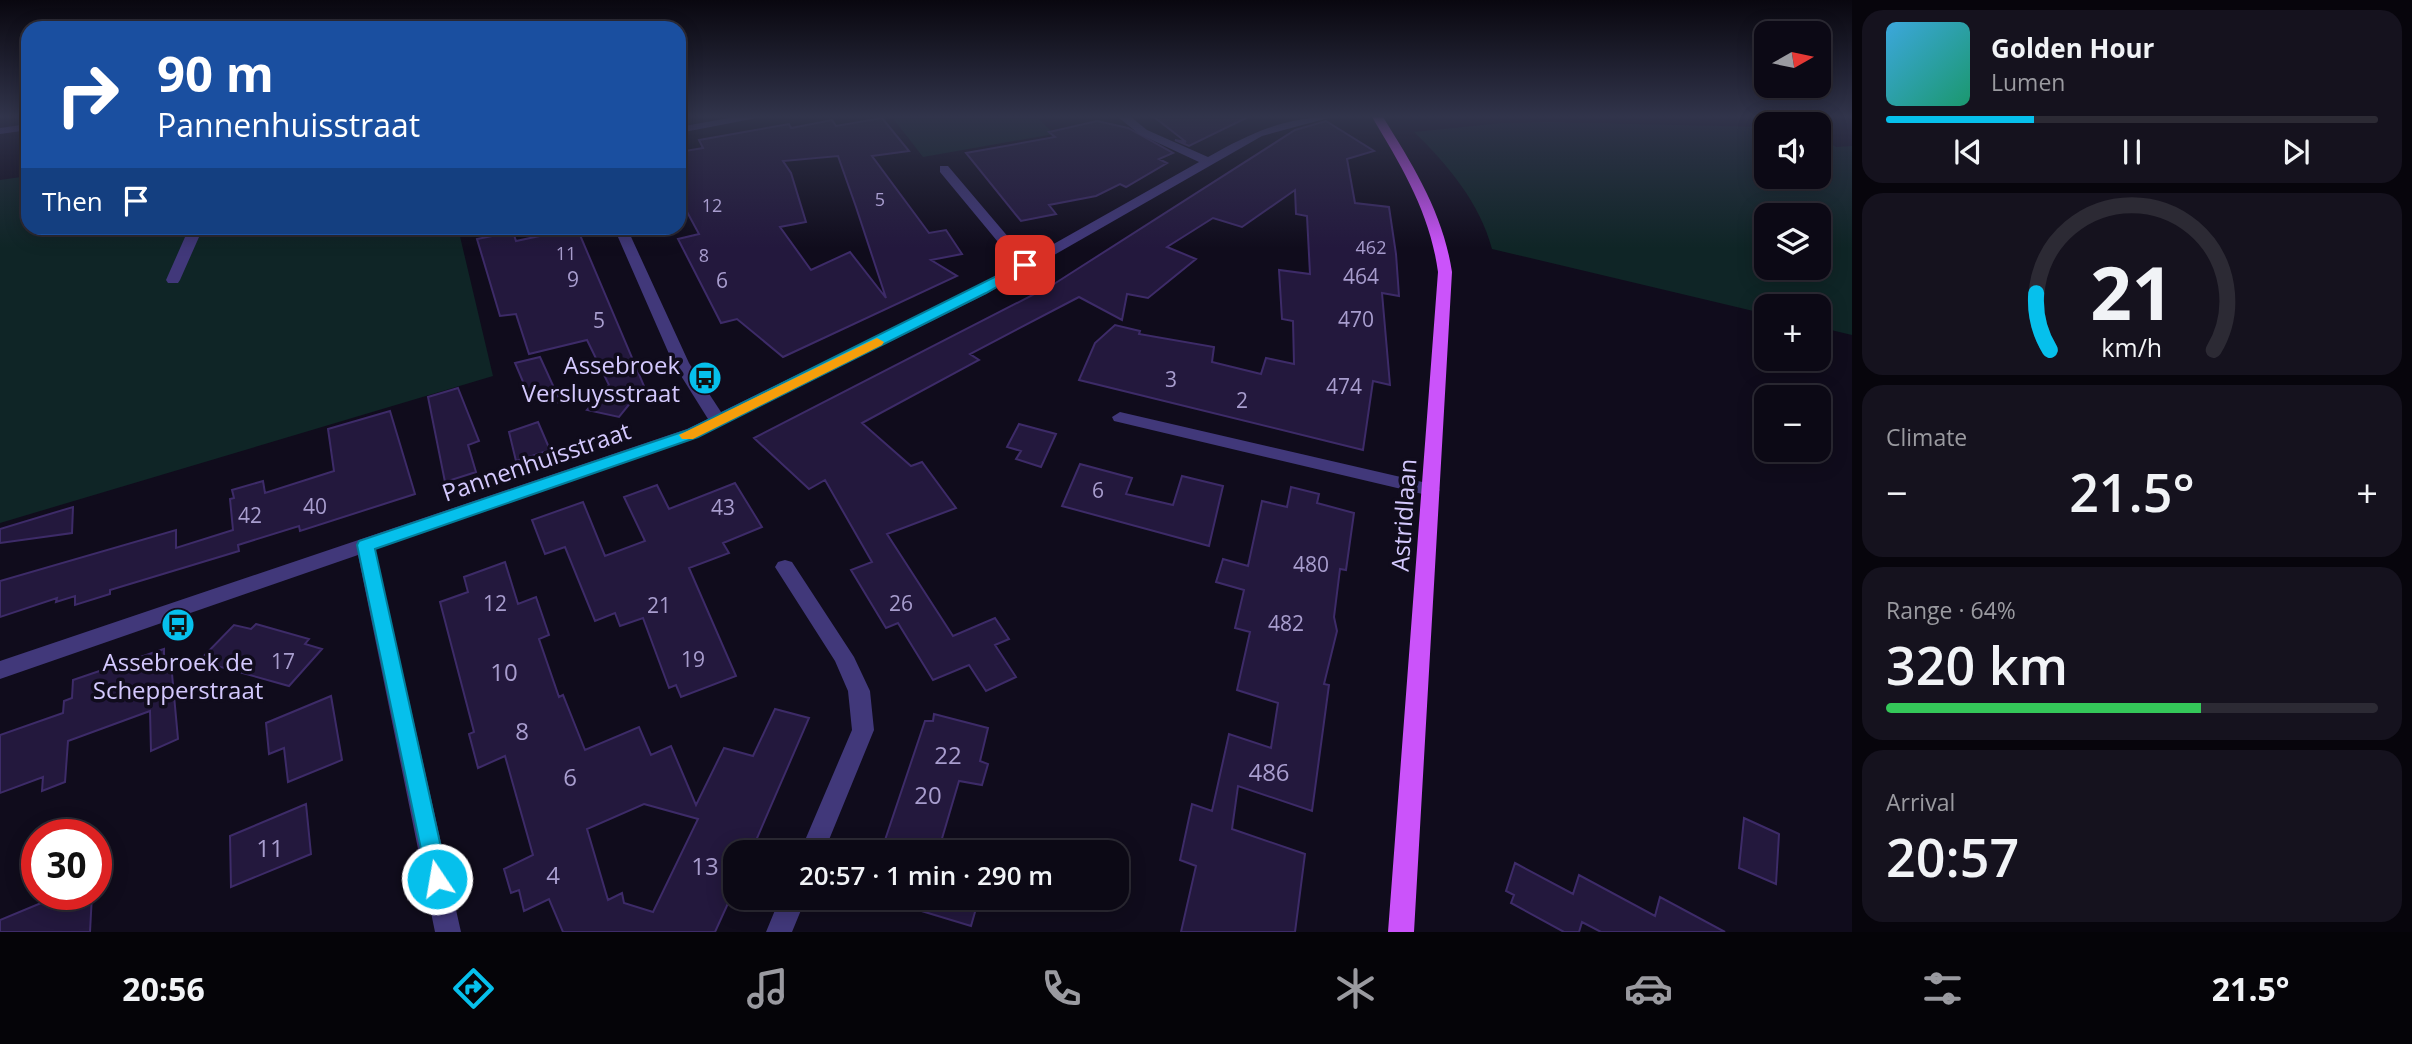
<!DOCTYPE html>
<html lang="en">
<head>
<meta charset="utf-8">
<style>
  body { margin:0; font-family:"Open Sans",sans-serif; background:#15121e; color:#f1f3f6; height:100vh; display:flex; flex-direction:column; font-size:26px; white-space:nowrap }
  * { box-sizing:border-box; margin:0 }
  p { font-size:23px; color:#9a9aa0 }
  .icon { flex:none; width:38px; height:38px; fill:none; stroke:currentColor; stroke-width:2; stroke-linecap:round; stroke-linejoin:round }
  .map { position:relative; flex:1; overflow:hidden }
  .drawer { display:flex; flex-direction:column; gap:10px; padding:10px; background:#07050c; width:560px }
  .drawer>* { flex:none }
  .banner { position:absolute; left:21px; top:21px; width:665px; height:214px; border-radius:21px; box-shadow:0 4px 18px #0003,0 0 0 2px #2c2a34; background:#1a4fa0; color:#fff; overflow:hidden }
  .needle { width:46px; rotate:81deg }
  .controls { position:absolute; left:1754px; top:21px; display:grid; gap:14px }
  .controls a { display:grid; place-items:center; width:77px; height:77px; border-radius:14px; background:#0c0915; box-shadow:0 4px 18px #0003,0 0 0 2px #2c2a34; font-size:35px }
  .speed { position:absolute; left:21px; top:819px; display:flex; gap:14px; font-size:35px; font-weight:700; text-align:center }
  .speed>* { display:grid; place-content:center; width:91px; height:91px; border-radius:50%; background:#0c0915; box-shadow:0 4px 18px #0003,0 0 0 2px #2c2a34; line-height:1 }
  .speed .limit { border:10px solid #d22; background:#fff; color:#111 }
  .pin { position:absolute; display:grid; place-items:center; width:60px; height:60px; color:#fff; margin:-30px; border-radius:14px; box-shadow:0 4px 10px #0006 }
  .me { position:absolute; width:77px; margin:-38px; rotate:348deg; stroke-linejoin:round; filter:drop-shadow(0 0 5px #0008) }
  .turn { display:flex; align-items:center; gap:24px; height:147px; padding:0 21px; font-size:32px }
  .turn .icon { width:91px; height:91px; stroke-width:2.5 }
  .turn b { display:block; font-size:49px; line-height:60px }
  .then { display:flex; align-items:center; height:66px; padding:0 21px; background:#0003; gap:14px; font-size:26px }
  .big { font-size:52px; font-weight:600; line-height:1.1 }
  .drawer .card { flex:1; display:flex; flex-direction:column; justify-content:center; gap:10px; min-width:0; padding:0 24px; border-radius:21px; background:#15121e }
  .drawer .dial { align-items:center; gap:0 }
  .dial svg { height:182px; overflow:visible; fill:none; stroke:#2c2a34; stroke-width:7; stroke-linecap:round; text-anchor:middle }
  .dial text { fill:#f1f3f6; stroke:none }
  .song { display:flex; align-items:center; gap:21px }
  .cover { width:84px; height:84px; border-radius:10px; background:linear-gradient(135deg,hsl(200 70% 55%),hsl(160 70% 35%)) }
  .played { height:7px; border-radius:4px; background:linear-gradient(90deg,#06c0ec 30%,#2c2a34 30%) }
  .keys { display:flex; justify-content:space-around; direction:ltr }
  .heat { display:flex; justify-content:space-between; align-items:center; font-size:38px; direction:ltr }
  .charge { height:10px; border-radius:5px; background:linear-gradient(90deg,#34c759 64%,#2c2a34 0) }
  .trip { position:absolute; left:723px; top:840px; width:406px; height:70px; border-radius:21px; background:#0c0915; box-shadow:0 4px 18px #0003,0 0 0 2px #2c2a34; font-weight:600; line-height:70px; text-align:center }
  .tabs { display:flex; height:112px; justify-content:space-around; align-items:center; background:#050408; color:#9a9aa0 }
  .tabs .icon { width:49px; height:49px }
  .tabs .on { color:#06c0ec }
  .tabs b { font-size:32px; color:#f1f3f6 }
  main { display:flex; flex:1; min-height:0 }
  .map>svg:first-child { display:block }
  .green { fill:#0f2526; fill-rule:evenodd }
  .building { fill:#23183d; stroke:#3d2b68; stroke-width:2; fill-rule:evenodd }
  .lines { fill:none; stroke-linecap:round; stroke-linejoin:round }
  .minor { fill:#41387a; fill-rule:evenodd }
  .major { fill:#cb53fa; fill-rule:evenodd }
  .route { fill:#06c0ec; stroke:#047d99; stroke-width:2 }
  .slow { fill:#f59e0b }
  .labels { text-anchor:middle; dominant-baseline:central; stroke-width:7; stroke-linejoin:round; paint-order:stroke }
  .far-number-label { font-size:18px; fill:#a89dce }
  .number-label { font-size:21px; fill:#a89dce }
  .poi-label { font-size:24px; fill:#d4c9fe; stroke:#100c1c; text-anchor:end }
  .street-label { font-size:24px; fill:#d4c9fe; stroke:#100c1c }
  .near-number-label { font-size:24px; fill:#a89dce }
</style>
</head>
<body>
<main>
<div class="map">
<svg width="1852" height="932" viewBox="0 0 1852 932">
  <rect width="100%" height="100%" fill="#100c1c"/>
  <path class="green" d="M892 117H1037L1054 134 923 157Z
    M1549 122 1766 127V177H1818V136L1836 147 1852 146V335L1818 327V306H1766V314L1492 249C1480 203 1448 165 1414 132L1502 123ZM1818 215V268H1766V215Z
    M28 176V228H184L180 237 225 228H458L493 376 0 523V180Z"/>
  <path class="building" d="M1154 117H1248L1189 146 1175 140 1186 142Z
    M882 118 909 151 872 156 929 233 946 230 962 254 931 260 957 276 783 357 737 319 721 323 678 239 699 234 679 197V152L703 148 699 140 789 124 791 128 832 120 836 126ZM838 156 856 207 886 298 850 252 811 270 780 227 806 222 791 173 783 161Z
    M1097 121 1128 128 1173 153 1159 159 1167 163 1126 187 1120 184 1096 196 1049 205 1056 214 1021 221 966 153 1055 137 1049 132Z
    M1326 121 1374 151 1347 159 1355 203 1389 207 1396 254 1399 296 1382 293 1390 385 1373 381 1363 450 1079 380 1095 343 1115 325 1140 331 1139 334 1214 347 1212 362 1261 374 1266 358 1294 364 1293 321 1282 319 1279 270 1310 274 1307 216 1296 214 1295 190 1242 227 1213 218 1167 247 1196 259 1148 298 1127 294 1122 320 1079 297 970 354 979 360 862 423 911 466 922 462 956 508 887 534 953 636 995 618 1009 639 995 645 1016 677 986 691 969 665 933 680 898 623 886 628 851 570 872 562 825 480 809 489 754 438 1054 284 1295 130Z
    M577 228 644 386 619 417 587 410 609 385 587 340 529 354 516 314 500 316 477 239 513 232 516 241Z
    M540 357 561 403 529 396 515 363Z
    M458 388 479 441 468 445 476 472 445 482 428 397Z
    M390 411 415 494 300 531 299 526 238 545 239 551 110 590V594L75 605V596L56 602 57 598 0 617V581L176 530V548L233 530 230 499 234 498 232 490 263 481 265 493 334 471 328 429Z
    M538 422 550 450 516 461 509 432Z
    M1019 424 1056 434 1041 467 1016 459 1021 451 1007 447Z
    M1080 464 1132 478 1126 494 1173 505 1182 476 1223 486 1209 546 1062 506Z
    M735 483 762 527 723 543 729 553 689 568 736 676 681 697 676 685 669 688 643 618 620 626 615 613 595 621 565 547 545 554 532 520 583 502 605 556 645 541 624 497 657 485 669 509Z
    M1291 487 1319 494 1317 503 1354 513 1346 570 1340 569 1334 617 1337 631 1324 684 1329 685 1312 811 1238 786 1232 829 1305 854 1295 932H1181L1196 866 1180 860 1192 804 1212 811 1229 734 1271 748 1278 703 1237 690 1250 632 1235 628 1244 590 1216 582 1223 559 1248 566 1262 501 1287 507Z
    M73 507 72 533 0 543V529Z
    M505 562 518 604 536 597 549 635 539 639 559 697 563 695 585 750 639 727 651 755 671 746 696 805 724 748 753 756 775 709 809 718 751 852H735V888L715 932H563L549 899 524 911 519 890 511 893 504 869 533 855 505 756 478 768 469 734 474 732 440 602 468 592 464 577ZM644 804 698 819 653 912 624 903 622 893 608 900 587 829Z
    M256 624 309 639 305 644 322 649 289 686 199 661 234 625 251 629Z
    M164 649V666L171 663 178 739 151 751 150 711 68 741 65 782 42 791 43 777 0 793V735L63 713 64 701 72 698 73 680Z
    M331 696 342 760 288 782 284 748 269 754 266 723Z
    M934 714 988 728 980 761 988 764 982 785 959 781 938 852H881L925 721H933Z
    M306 804 311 854 231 887 230 836Z
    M1744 818 1779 834 1776 884 1739 868Z
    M1515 863 1573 894 1579 875 1655 916 1660 897 1725 932H1601L1582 922 1579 932H1564L1511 903 1514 895 1506 891Z
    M47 894H92L90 932H0V920L46 901Z
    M896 898H979L971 926 895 903Z"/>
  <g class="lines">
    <path class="minor" d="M734 117H762L679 133V127Z
      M1118 117H1131L1147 130 1208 157C1249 134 1284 117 1332 117L1262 136 986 294 699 437 375 549 461 932H435L358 555 0 679V661L687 429 708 419 673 363 614 228H627L689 363 721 412 976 288 1017 265 940 172V166H948L1027 259 1199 162 1139 134Z
      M28 124V130L0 134V128Z
      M189 228H203L180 280 178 283H168L166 280Z
      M1120 412 1431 484 1440 490 1431 496 1114 421 1112 417Z
      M785 560 792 562 854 657 870 691 874 730 824 852H800L852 730 848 691 835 661 775 567 778 562Z
      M780 898H806L792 932H766Z"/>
    <path class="major" d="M1372 117H1383C1414 167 1443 213 1452 272L1414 932H1388L1438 272C1430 213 1402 167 1372 117Z"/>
  </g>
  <linearGradient id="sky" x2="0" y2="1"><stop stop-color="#09070f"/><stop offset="0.47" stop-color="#31344b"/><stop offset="1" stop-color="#31344b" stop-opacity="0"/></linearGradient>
  <rect width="1852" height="248" fill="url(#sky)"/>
  <path class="route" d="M1025 262 1030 263V268L986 293 698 437 375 549 448 879 445 887 437 890 429 887 357 545 359 541 688 430Z"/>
  <path class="slow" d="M877 338 884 342 882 345 693 439H682L679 435Z"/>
  <defs>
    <symbol id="bus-disc" viewBox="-11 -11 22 22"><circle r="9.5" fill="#06c0ec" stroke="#100c1c"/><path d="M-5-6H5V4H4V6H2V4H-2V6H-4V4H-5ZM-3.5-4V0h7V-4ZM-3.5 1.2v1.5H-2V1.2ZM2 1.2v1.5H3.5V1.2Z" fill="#111"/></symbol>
  </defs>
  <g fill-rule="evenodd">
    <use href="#bus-disc" x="686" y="359" width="38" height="38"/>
    <use href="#bus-disc" x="159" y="606" width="38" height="38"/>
  </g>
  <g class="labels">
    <g class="far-number-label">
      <text x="880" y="199">5</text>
      <text x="712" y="205">12</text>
      <text x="1371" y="247">462</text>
      <text x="566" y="253">11</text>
      <text x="704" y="255">8</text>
    </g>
    <g class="number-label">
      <text x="1361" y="276">464</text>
      <text x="573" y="279">9</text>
      <text x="722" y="280">6</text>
      <text x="1356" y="319">470</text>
      <text x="599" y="320">5</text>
      <text x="1171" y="379">3</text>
      <text x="1344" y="386">474</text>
      <text x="1242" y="400">2</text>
      <text x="1098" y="490">6</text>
      <text x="315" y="506">40</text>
      <text x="723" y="507">43</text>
      <text x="250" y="515">42</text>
      <text x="1311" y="564">480</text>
      <text x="495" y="603">12</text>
      <text x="901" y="603">26</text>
      <text x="659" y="605">21</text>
      <text x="1286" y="623">482</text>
      <text x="693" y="659">19</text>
      <text x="283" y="661">17</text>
    </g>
    <g class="poi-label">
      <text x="680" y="364">Assebroek<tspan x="680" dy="28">Versluysstraat</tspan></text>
      <text x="178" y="661" text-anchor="middle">Assebroek de<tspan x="178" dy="28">Schepperstraat</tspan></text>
    </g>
    <g class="street-label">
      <text transform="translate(536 461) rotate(-19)">Pannenhuisstraat</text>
      <text transform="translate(1403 515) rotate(-86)">Astridlaan</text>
    </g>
    <g class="near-number-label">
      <text x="504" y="671">10</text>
      <text x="522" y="730">8</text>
      <text x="948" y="754">22</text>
      <text x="1269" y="771">486</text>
      <text x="570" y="776">6</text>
      <text x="928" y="794">20</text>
      <text x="270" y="847">11</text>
      <text x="705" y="865">13</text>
      <text x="553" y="874">4</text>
    </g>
  </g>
</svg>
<div class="controls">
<a><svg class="needle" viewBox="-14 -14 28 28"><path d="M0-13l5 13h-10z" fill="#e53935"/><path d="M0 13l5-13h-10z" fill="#9a9aa0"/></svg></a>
<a><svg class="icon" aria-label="sound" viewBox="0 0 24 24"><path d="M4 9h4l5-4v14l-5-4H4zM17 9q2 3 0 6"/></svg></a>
<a><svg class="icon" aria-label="layers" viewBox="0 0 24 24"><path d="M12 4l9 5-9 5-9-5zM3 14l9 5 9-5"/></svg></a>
<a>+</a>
<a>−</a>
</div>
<div class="speed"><div class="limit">30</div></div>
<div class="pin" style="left:1025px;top:265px;background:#d93025"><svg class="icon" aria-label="arrive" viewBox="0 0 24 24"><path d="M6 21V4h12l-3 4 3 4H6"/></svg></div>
<svg class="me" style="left:437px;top:879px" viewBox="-20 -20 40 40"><circle r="17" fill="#06c0ec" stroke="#fff" stroke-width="3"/><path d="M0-11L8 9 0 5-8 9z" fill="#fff"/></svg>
<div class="trip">20:57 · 1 min · 290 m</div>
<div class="banner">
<div class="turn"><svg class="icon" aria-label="right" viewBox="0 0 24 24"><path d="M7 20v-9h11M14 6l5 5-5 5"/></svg><div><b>90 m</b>Pannenhuisstraat</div></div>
<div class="then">Then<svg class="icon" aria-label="arrive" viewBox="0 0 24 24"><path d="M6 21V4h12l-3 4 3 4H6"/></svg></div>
</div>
</div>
<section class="drawer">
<div class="card">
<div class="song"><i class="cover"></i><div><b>Golden Hour</b><p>Lumen</p></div></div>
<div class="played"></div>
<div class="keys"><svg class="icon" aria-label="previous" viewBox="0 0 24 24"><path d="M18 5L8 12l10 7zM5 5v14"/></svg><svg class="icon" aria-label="pause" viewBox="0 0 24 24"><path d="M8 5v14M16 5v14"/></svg><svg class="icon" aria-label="next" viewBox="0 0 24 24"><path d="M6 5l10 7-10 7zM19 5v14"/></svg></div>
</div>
<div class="card dial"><svg viewBox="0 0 100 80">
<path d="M14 69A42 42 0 1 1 86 69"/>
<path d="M14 69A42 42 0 0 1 8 44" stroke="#06c0ec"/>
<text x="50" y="56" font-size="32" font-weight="700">21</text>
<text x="50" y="72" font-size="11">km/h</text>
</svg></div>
<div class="card"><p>Climate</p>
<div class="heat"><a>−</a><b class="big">21.5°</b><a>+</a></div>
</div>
<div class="card"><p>Range · 64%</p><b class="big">320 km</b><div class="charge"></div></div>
<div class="card"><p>Arrival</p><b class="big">20:57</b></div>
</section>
</main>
<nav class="tabs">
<b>20:56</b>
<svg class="icon on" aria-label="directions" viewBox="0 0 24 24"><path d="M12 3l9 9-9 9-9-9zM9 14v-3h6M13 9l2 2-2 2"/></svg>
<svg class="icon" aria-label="music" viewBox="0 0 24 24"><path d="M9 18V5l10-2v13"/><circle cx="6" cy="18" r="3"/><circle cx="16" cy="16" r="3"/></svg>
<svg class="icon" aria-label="phone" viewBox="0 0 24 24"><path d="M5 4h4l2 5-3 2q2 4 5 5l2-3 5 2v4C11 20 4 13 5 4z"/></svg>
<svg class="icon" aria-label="climate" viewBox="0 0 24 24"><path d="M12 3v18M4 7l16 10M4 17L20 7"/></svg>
<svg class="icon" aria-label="car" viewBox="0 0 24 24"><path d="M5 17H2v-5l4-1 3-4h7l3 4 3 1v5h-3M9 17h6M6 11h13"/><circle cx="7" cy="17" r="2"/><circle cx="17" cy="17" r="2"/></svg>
<svg class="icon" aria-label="filters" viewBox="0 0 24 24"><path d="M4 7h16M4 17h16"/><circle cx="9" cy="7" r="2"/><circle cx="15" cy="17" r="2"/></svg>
<b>21.5°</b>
</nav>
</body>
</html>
